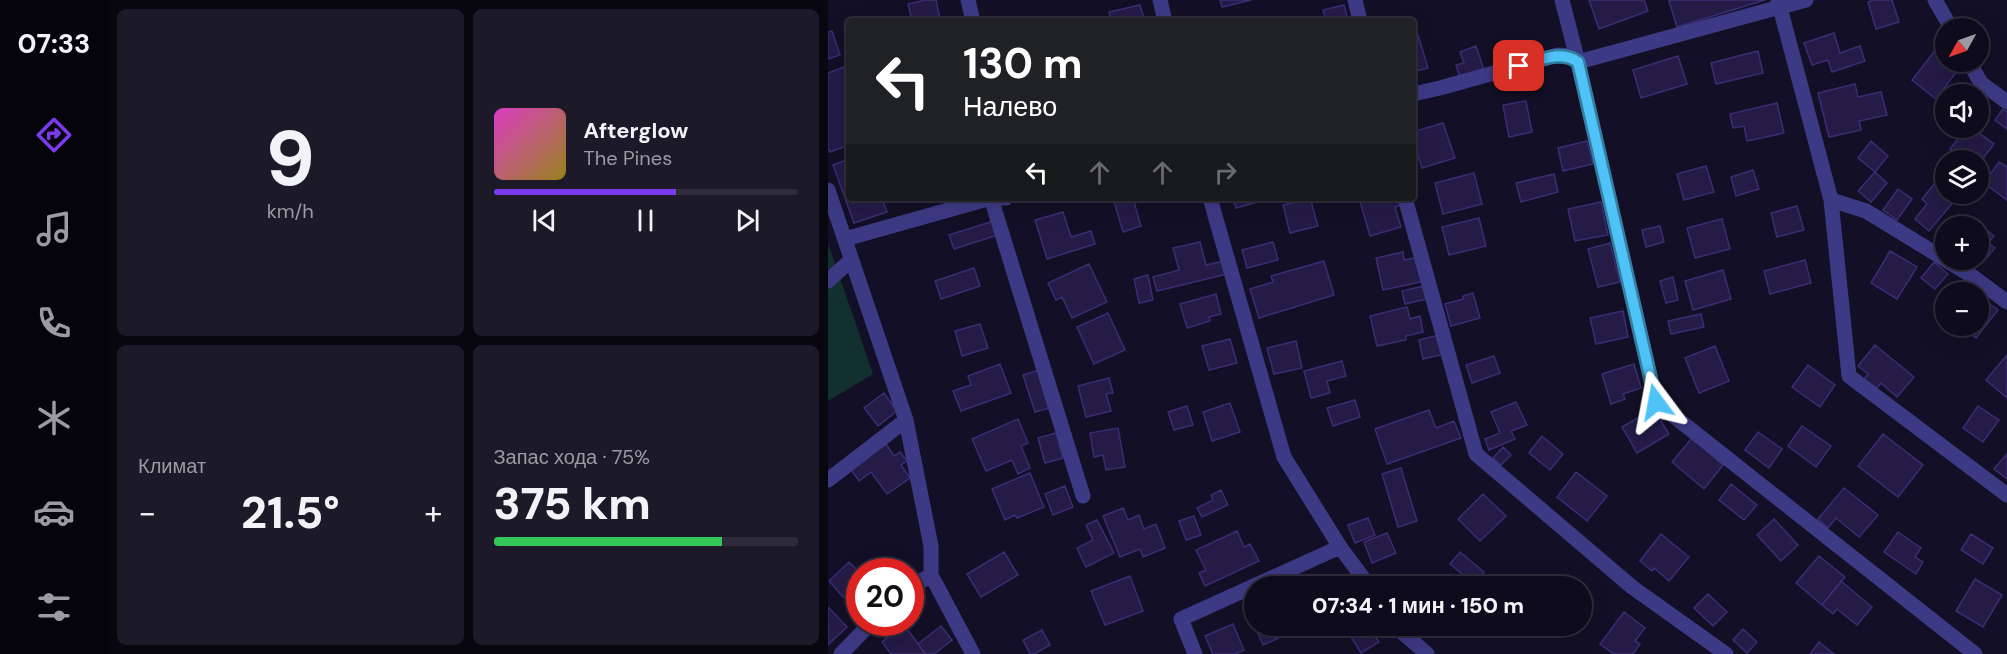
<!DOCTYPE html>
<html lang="ru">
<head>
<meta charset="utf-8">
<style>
  body { margin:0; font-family:"DM Sans",sans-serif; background:#1c1929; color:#f1f3f6; height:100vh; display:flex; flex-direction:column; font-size:22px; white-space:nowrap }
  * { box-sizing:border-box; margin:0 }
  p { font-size:20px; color:#9b9ba3 }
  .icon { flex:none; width:33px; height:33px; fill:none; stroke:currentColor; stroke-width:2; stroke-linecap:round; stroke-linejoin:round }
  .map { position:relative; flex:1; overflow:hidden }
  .sheet { display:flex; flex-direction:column; gap:9px; padding:9px; background:#08060f; width:720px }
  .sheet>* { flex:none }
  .hud { position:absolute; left:18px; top:18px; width:570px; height:183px; border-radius:6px; box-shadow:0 6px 24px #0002,0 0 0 2px #2e2b3b; background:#202124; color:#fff; overflow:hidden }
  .needle { width:39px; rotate:230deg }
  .tools { position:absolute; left:1107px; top:18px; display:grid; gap:12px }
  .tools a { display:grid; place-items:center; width:54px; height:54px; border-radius:50%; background:#0e0b1c; box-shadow:0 6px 24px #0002,0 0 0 2px #2e2b3b; font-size:30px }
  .speed { position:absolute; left:18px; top:558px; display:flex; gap:12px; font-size:30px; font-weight:700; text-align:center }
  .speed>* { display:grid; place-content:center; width:78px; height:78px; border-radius:50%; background:#0e0b1c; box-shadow:0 6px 24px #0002,0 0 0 2px #2e2b3b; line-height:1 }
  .speed .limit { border:9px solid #d22; background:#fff; color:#111 }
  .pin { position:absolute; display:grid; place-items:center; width:51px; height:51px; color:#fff; margin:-26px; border-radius:12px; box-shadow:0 3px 9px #0006 }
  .me { position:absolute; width:66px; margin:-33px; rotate:347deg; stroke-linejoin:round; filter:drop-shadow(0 0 4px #0008) }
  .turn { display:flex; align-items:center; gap:21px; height:126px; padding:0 18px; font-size:27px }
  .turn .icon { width:78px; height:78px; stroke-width:2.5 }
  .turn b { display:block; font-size:42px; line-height:51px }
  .lanes { display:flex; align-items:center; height:57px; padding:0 18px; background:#0003; justify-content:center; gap:30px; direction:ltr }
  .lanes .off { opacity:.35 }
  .big { font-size:45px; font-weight:800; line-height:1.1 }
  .sheet .widget { flex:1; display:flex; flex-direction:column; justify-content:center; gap:9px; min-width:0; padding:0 21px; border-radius:9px; background:#1c1929 }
  .sheet .dial { align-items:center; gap:0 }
  .dial b { font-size:78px; line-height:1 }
  .song { display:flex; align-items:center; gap:18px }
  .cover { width:72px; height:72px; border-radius:9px; background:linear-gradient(135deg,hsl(310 70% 55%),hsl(50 70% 35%)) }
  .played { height:6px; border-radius:3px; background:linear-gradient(90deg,#7c3aed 60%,#2e2b3b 60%) }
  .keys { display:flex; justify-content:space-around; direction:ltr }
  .heat { display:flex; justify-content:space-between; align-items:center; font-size:33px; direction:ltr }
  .charge { height:9px; border-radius:4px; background:linear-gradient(90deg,#34c759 75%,#2e2b3b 0) }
  .sheet .tiles { flex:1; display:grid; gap:9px; grid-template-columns:repeat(2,1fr) }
  .trip { position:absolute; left:416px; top:576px; width:348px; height:60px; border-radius:30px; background:#0e0b1c; box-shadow:0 6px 24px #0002,0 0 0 2px #2e2b3b; font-weight:800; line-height:60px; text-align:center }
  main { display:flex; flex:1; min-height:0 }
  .menu { display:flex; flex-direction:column; width:108px; justify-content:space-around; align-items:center; background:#06040b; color:#9b9ba3 }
  .menu .icon { width:42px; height:42px }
  .menu .selected { color:#7c3aed }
  .menu b { font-size:27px; color:#f1f3f6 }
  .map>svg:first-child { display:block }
  .green { fill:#12302f }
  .building { fill:#241b47; stroke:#3b2d73; stroke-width:1.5 }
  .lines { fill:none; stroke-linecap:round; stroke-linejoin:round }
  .minor { stroke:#3d3a85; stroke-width:15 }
  .route-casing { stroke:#337fa1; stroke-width:15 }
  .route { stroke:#4fc3f7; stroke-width:10 }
</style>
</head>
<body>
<main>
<nav class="menu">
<b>07:33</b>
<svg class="icon selected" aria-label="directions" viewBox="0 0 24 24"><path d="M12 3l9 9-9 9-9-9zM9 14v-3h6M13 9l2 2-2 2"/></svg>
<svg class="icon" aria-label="music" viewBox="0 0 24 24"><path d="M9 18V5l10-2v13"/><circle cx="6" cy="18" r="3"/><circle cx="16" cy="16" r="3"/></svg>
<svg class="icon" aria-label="phone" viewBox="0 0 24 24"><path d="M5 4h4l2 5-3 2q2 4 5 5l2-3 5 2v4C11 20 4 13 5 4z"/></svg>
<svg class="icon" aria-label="climate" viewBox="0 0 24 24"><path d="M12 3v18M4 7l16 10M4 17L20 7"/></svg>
<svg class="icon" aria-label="car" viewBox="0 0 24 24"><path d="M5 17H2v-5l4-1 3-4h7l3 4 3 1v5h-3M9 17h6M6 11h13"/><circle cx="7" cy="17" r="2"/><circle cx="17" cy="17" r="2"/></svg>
<svg class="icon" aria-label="filters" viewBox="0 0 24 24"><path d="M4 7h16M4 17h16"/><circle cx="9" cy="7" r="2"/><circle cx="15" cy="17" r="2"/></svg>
</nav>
<section class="sheet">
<div class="tiles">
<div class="widget dial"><b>9</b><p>km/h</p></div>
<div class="widget">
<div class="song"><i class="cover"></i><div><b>Afterglow</b><p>The Pines</p></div></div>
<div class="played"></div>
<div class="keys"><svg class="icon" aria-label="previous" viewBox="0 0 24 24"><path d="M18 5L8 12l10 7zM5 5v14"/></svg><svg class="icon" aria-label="pause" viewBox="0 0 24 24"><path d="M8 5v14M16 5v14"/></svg><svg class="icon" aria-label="next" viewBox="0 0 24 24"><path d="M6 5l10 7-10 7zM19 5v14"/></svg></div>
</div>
<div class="widget"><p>Климат</p>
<div class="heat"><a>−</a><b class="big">21.5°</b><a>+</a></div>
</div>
<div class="widget"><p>Запас хода · 75%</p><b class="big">375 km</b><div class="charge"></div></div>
</div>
</section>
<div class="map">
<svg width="1179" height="654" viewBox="0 0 1179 654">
  <rect width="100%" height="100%" fill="#130f26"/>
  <path class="green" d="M0 243 45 374 0 401Z"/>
  <path class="building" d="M98 0H108L112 19 84 21 80 4Z
    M392 0H423L394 7Z
    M761 0H816L820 11 771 29Z
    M845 0H937L849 27 841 1Z
    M1046 0H1064L1071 22 1048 29 1040 2Z
    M312 5 317 21H283L281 12Z
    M516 5 520 21H498L495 10Z
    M4 31 12 55 0 59V32Z
    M1006 33 1012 53 1032 46 1037 61 1004 72 1000 60 984 65 976 43Z
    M590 35 600 68 585 72V37Z
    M648 46 657 73 633 81 628 65 636 63 632 52Z
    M1109 48 1118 54V62H1127L1133 66 1108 99 1084 80Z
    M930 51 935 73 888 84 883 63Z
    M850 56 859 84 813 98 805 70Z
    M21 65V145L2 152 0 148V73Z
    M1027 84 1030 97 1053 92 1059 115 1031 121 1033 130 1001 137 990 93Z
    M698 101 704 132 681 137 675 105Z
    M949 103 956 133 919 141 916 126 905 128 902 114Z
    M1175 109 1179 112V129L1167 120Z
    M615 123 627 158 594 168 585 139V132Z
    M1138 128H1144L1166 144 1150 165V160H1138L1122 149Z
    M759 141 765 164 735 171 730 148Z
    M1043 141 1060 156 1047 172 1030 158Z
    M21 159V198H54L59 212 26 223 5 165Z
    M1171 162 1179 167V200L1156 183Z
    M878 166 886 192 856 200 849 174Z
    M925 170 931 189 908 196 903 177Z
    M1047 172 1059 183 1043 202 1030 191Z
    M1116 172 1118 194H1132L1101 231 1087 219 1099 204 1094 199Z
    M646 173 654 204 615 214 607 183Z
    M726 174 730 192 693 202 688 183Z
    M1070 189 1084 199 1069 220 1055 210Z
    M285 198H305L313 226 295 232Z
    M405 198H437V200L408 208Z
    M482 198 490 226 462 233 455 205Z
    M531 198H575L577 204 567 207 573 227 542 236Z
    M773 202 780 235 747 241 740 209Z
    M969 206 976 230 949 237 943 213Z
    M235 212 243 237 263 231 267 244 219 259 207 220Z
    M175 218 179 232 126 249 121 235Z
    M651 218 658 246 621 255 614 227Z
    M894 219 902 249 867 258 859 228Z
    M1148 221 1166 236 1160 243 1167 248 1155 262 1150 258V226H1144Z
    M832 226 836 242 818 247 814 230Z
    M372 242 378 265 396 261 399 274 329 291 325 277 351 270 345 248Z
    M445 242 450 260 419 268 414 250Z
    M782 243 792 282 770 287 760 249Z
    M1062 251 1089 267 1069 299 1043 283Z
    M575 252 576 260 591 257 597 281 555 290 548 258Z
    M977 260 983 283 942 294 936 271Z
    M496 261 506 295 431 318 422 289 445 282 443 276Z
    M1106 262 1120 274 1107 289 1093 278Z
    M261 264 279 302 244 318 234 297 228 300 220 283Z
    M146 268 152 286 113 299 107 281Z
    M895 270 903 299 865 310 857 281Z
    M320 275 325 300 311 303 306 279Z
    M845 277 850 300 838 303 832 281Z
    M596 286 599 299 577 304 574 291Z
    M645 293 652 318 623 326 617 304 635 299V296Z
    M388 294 393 314 381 317 382 321 359 328 352 304Z
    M1150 296 1170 310 1148 338 1132 326H1150Z
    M579 307 582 319 592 316 595 332 578 336V340L549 346 542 316Z
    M795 311 800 337 768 344 762 318Z
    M280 313 297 350 266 364 249 327Z
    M873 314 876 327 843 334 840 321Z
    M152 324 160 348 134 356 127 331Z
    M611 335 616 354 595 359 591 340Z
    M402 339 409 363 381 370 374 346Z
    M468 341 474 368 446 374 439 348Z
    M1047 345 1086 377 1069 397 1053 383 1048 389 1036 379 1040 374 1030 366Z
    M887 346 901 381 871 393 857 358Z
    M1179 355V398L1158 380Z
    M666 356 672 373 644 383 638 365Z
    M514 361 518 376 499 381 502 393 483 398 476 371Z
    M172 364 183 393 133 411 125 391 143 385 140 376Z
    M806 364 813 388 795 394 797 399 783 404 774 374Z
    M980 365 1007 385 992 407 964 387Z
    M214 369 225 407 207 412 195 375Z
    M281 378 285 393 278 394 283 411 258 417 250 386Z
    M56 393 69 411 50 426 36 408Z
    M527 400 532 417 505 426 499 408Z
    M688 402 699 425 683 431 687 439 661 450 657 439 672 433 663 412Z
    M402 403 412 432 384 441 375 412Z
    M359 406 365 425 346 430 340 412Z
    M830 406 837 418 833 421 841 434 809 453 794 427Z
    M1150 406 1171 420 1155 442 1135 428Z
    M601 410 608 428 626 421 633 438 559 464 547 429Z
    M190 419 200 443 193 446 202 468 190 474 184 460 158 471 144 439Z
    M974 426 1003 446 988 467 960 446Z
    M290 428 297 467 278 470 275 455 266 457 262 433Z
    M930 432 954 449 941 468 917 450Z
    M228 433 235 458 217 463 210 438Z
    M1055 434 1095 465 1070 497 1030 466Z
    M714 436 735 454 722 470 701 453Z
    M864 438 895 465 876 489 844 462Z
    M57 442 66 456 72 452 79 461 73 465 82 478 59 494 43 472 31 481 21 467Z
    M675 447 683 455 673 465 665 458Z
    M1179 454V479L1166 469Z
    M573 468 589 521 570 527 554 474Z
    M748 472 779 496 759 521 729 497Z
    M202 473 216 507 189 518 187 515 177 520 164 489Z
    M903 484 929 505 916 520 891 500Z
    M237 486 245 507 225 515 217 494Z
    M1016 488 1050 515 1031 537 1008 518 1000 528 990 519Z
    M393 490 400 505 374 517 369 508 385 500 383 495Z
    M655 494 678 516 652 541 630 519Z
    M295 508 300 520 311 515 316 529 328 524 337 548 315 557 312 549 292 557 275 516Z
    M366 516 373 535 358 540 351 521Z
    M540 518 547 535 527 543 520 525Z
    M946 519 970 545 953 561 929 535Z
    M269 520 286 553 258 567 249 548 265 540 258 525Z
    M409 531 416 547 422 544 431 561 377 586 371 573 378 570 368 550Z
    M1070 532 1093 548 1087 557 1095 562 1088 574 1056 552Z
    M559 533 568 553 544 563 536 542Z
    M833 534 861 557 841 581 826 568 824 571 812 561Z
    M1143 534 1165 548 1155 564 1133 550Z
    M176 552 190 575 153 597 139 574Z
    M632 552 656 572 646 584 622 564Z
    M991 556 1017 577 994 605 968 583Z
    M21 562 32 573V581L15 597 1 581Z
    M695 575 709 586H675L679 578 683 580 684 578Z
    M302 576 315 611 277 625 263 591Z
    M1147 579 1174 595 1155 627 1128 611Z
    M1013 581 1044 607 1029 625 1009 609 1005 614 994 605Z
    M880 594 899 612 885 626 866 608Z
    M0 607 19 627 0 645Z
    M796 612 817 628 807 641 812 644 805 654H786L772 644Z
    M405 624 416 650 407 654H385L377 636Z
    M76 625 97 653 95 654H63L54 642Z
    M113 626 124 640 106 654H97L90 644Z
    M442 626H450L455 636 435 645 429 631Z
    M523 626H540L551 642 533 653 518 629Z
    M664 626H685L678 635Z
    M915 629 929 642 919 653 905 640Z
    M214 630 222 645 206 654H202L195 640Z
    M991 642 1006 654H982Z"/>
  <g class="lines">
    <path class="minor" d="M140 0 145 21
      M332 0 337 21
      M527 0 532 21
      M734 0 750 62 828 402 1147 654
      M950 0 1003 200 1021 376 1179 495
      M1107 0 1123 28
      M1141 62 1153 83 1179 102
      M585 94 612 88 730 55 743 56 750 62 978 0
      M0 190 78 420 103 546V575L145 654
      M163 198 255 496
      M382 198 456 457 512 547 541 586
      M577 198 648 454 804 587 898 654
      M1003 200 1038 211 1144 276 1179 302
      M17 239 163 198H178
      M0 281 23 260
      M0 480 78 420
      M82 588 103 575
      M570 626 574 632 599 654
      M13 654 44 622
      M367 654 353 619 512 547"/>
  </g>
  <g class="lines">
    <defs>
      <path id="route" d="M691 66C710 61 733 49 750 62L828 402"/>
    </defs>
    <use href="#route" class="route-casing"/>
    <use href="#route" class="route"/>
  </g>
</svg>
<div class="tools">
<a><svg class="needle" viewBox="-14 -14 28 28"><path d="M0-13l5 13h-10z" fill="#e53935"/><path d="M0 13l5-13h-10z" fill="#9b9ba3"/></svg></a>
<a><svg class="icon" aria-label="sound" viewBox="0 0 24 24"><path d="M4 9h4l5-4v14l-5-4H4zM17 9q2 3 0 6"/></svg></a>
<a><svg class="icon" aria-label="layers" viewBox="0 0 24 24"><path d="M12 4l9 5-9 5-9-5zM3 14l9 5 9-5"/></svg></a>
<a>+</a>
<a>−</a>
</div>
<div class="speed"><div class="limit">20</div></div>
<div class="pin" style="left:691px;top:66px;background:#d93025"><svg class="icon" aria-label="arrive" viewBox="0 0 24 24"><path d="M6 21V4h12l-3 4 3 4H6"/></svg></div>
<svg class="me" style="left:828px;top:402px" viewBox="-20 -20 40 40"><path d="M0-17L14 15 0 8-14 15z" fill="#4fc3f7" stroke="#fff" stroke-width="4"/></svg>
<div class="trip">07:34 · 1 мин · 150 m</div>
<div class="hud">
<div class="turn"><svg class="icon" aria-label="left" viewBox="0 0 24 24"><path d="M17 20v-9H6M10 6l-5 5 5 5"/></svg><div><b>130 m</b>Налево</div></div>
<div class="lanes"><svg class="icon" aria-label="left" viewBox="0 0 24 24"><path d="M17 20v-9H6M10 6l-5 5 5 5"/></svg><svg class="icon off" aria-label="ahead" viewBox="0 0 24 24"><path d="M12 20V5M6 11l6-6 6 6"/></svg><svg class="icon off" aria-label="ahead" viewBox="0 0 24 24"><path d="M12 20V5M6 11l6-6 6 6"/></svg><svg class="icon off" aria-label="right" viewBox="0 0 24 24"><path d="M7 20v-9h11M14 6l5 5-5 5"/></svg></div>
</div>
</div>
</main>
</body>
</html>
